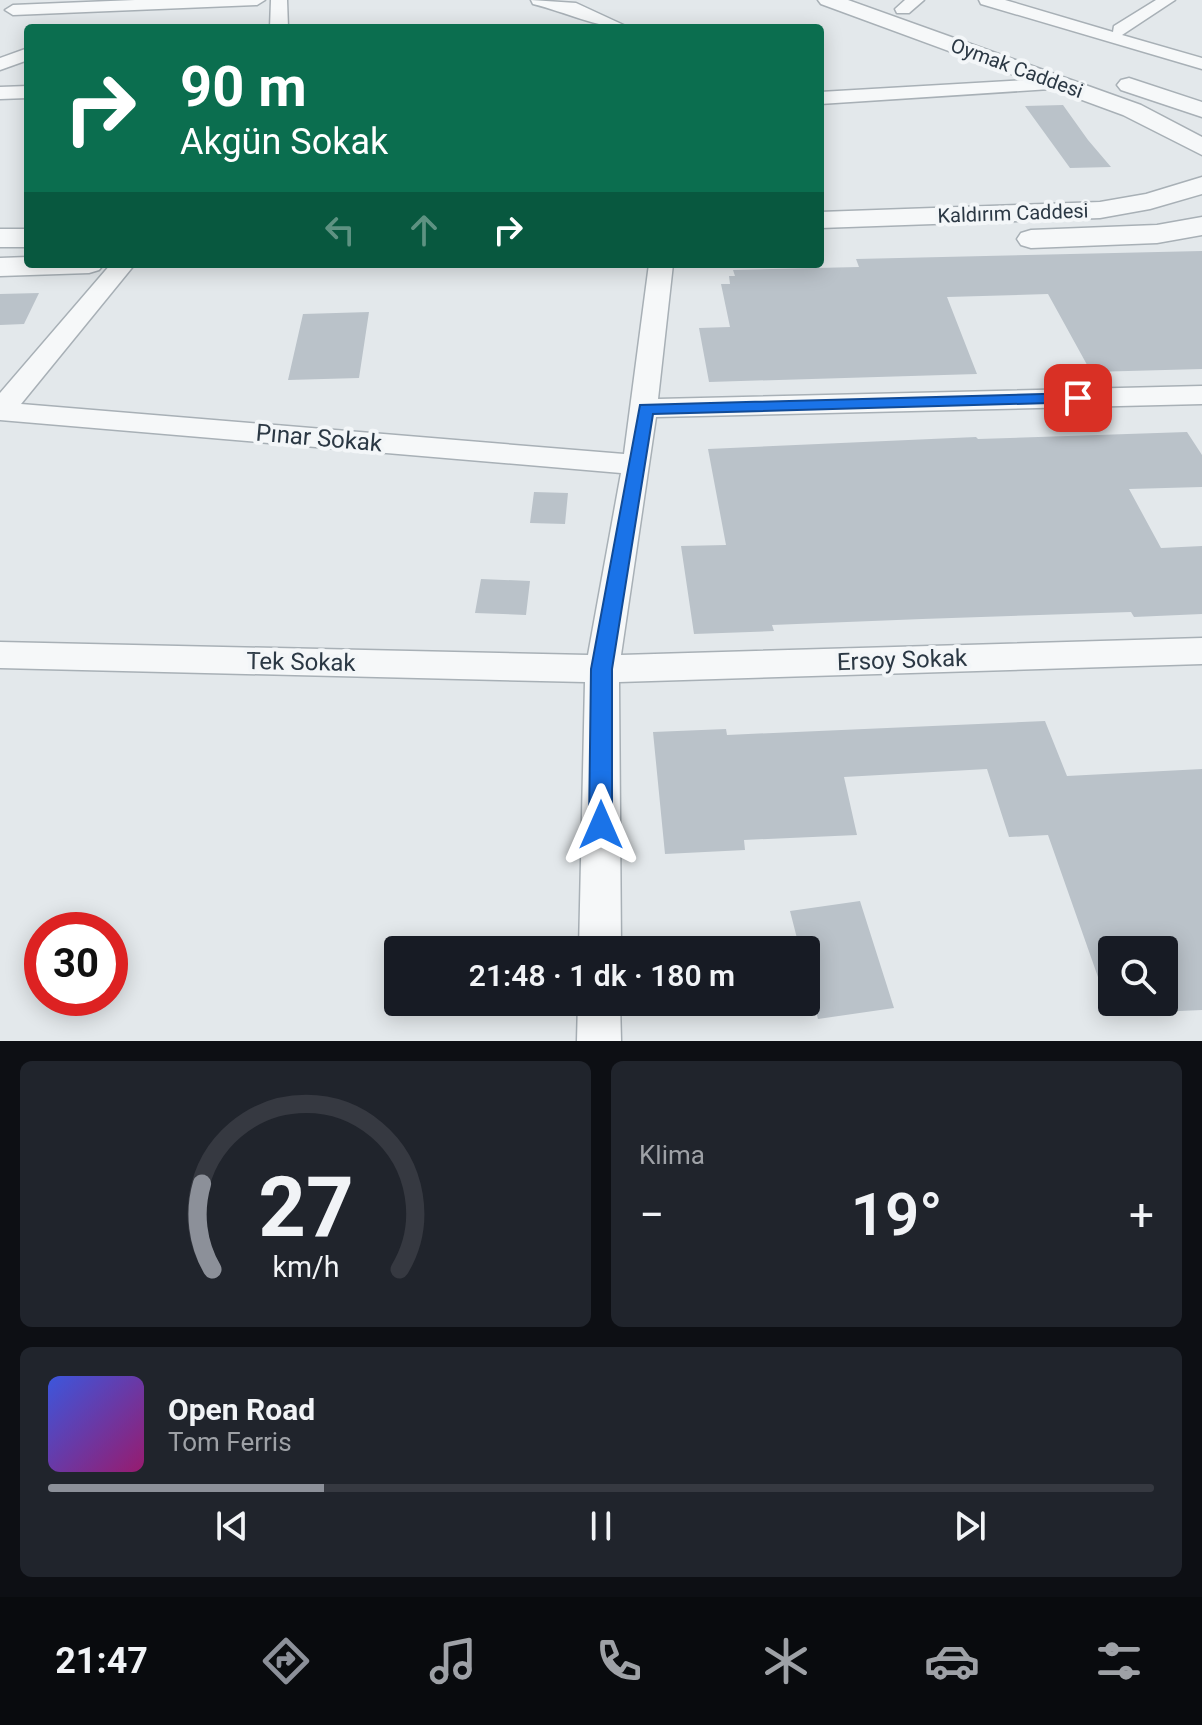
<!DOCTYPE html>
<html lang="tr">
<head>
<meta charset="utf-8">
<style>
  body { margin:0; font-family:Roboto,sans-serif; background:#20242c; color:#f1f3f6; height:100vh; display:flex; flex-direction:column; font-size:30px; white-space:nowrap }
  * { box-sizing:border-box; margin:0 }
  p { font-size:26px; color:#9ea1a6 }
  .icon { flex:none; width:44px; height:44px; fill:none; stroke:currentColor; stroke-width:2; stroke-linecap:round; stroke-linejoin:round }
  .map { position:relative; height:1041px; overflow:hidden }
  .drawer { display:flex; flex-direction:column; gap:20px; padding:20px; background:#0d0f14; flex:1 }
  .drawer>* { flex:none }
  .banner { position:absolute; left:24px; top:24px; width:800px; height:244px; border-radius:8px; box-shadow:0 4px 20px #0003; background:#0b6e4f; color:#fff; overflow:hidden }
  .tools { position:absolute; left:1098px; top:936px; display:grid; gap:16px }
  .tools a { display:grid; place-items:center; width:80px; height:80px; border-radius:8px; background:#171b24; box-shadow:0 4px 20px #0003; font-size:40px }
  .speed { position:absolute; left:24px; top:912px; display:flex; gap:16px; font-size:40px; font-weight:700; text-align:center }
  .speed>* { display:grid; place-content:center; width:104px; height:104px; border-radius:50%; background:#171b24; box-shadow:0 4px 20px #0003; line-height:1 }
  .speed .limit { border:12px solid #d22; background:#fff; color:#111 }
  .pin { position:absolute; display:grid; place-items:center; width:68px; height:68px; color:#fff; margin:-34px; border-radius:16px; box-shadow:0 4px 12px #0006 }
  .me { position:absolute; width:88px; margin:-44px; rotate:0deg; stroke-linejoin:round; filter:drop-shadow(0 0 6px #0008) }
  .turn { display:flex; align-items:center; gap:28px; height:168px; padding:0 24px; font-size:36px }
  .turn .icon { width:104px; height:104px; stroke-width:2.5 }
  .turn b { display:block; font-size:56px; line-height:68px }
  .lanes { display:flex; align-items:center; height:76px; padding:0 24px; background:#0003; justify-content:center; gap:40px; direction:ltr }
  .lanes .off { opacity:.35 }
  .big { font-size:60px; font-weight:600; line-height:1.1 }
  .drawer .widget { flex:1; display:flex; flex-direction:column; justify-content:center; gap:12px; min-width:0; padding:0 28px; border-radius:12px; background:#20242c }
  .drawer .dial { align-items:center; gap:0 }
  .dial svg { height:208px; overflow:visible; fill:none; stroke:#363941; stroke-width:7; stroke-linecap:round; text-anchor:middle }
  .dial text { fill:#f1f3f6; stroke:none }
  .song { display:flex; align-items:center; gap:24px }
  .cover { width:96px; height:96px; border-radius:12px; background:linear-gradient(135deg,hsl(230 70% 55%),hsl(320 70% 35%)) }
  .played { height:8px; border-radius:4px; background:linear-gradient(90deg,#8c9099 25%,#363941 25%) }
  .keys { display:flex; justify-content:space-around; direction:ltr }
  .heat { display:flex; justify-content:space-between; align-items:center; font-size:44px; direction:ltr }
  .drawer .tiles { flex:1; display:grid; gap:20px; grid-template-columns:1fr 1fr }
  .widget:last-child { grid-column:span 2 }
  .trip { position:absolute; left:384px; top:936px; width:436px; height:80px; border-radius:8px; background:#171b24; box-shadow:0 4px 20px #0003; font-weight:600; line-height:80px; text-align:center }
  .dock { display:flex; height:128px; justify-content:space-around; align-items:center; background:#090b0e; color:#9ea1a6 }
  .dock .icon { width:56px; height:56px }
  .dock .current { color:#8c9099 }
  .dock b { font-size:36px; color:#f1f3f6 }
  .map>svg:first-child { display:block }
  .building { fill:#bac2c9; fill-rule:evenodd }
  .lines { fill:none; stroke-linecap:round; stroke-linejoin:round }
  .minor-casing { stroke:#a8b0b6; stroke-width:3 }
  .tertiary-casing { stroke:#a8b0b6; stroke-width:3 }
  .minor { fill:#f6f8f9; fill-rule:evenodd }
  .tertiary { fill:#f6f8f9; fill-rule:evenodd }
  .route { fill:#1a73e8; stroke:#114b97; stroke-width:2 }
  .labels { text-anchor:middle; dominant-baseline:central; stroke-width:8; stroke-linejoin:round; paint-order:stroke }
  .far-street-label { font-size:20px; fill:#2b3844; stroke:#f3f6f8 }
  .street-label { font-size:24px; fill:#2b3844; stroke:#f3f6f8 }
</style>
</head>
<body>
<div class="map">
<svg width="1202" height="1041" viewBox="0 0 1202 1041">
  <rect width="100%" height="100%" fill="#e3e8eb"/>
  <path class="building" d="M1063 105 1088 140 1111 167 1070 168 1025 106Z
    M1202 251V369L1091 372 1048 294 947 297 977 374 709 382 699 328 730 327 721 284H730L729 276H735L733 270 859 267 856 259Z
    M39 293 24 324 0 325V294Z
    M369 312 359 378 288 380 303 314Z
    M1187 432 1202 455V487L1129 489 1161 548 1202 546V614L1134 617 1131 612 922 619 772 625 774 631 694 634 681 546 726 545 708 449 976 437 978 439Z
    M534 492 568 493 565 524 530 523Z
    M481 579 530 581 526 615 475 613Z
    M1045 721 1067 776 1202 769V1010L1111 1014 1048 835 1009 837 987 769 844 777 857 835 744 840 745 850 665 854 653 732 726 729 727 735ZM1112 950H1164V1002H1112Z
    M860 901 894 1008 818 1019 806 972V950H800L790 911Z"/>
  <g class="lines">
    <defs>
      <path id="minor" d="M135 0H265L257 5 13 15 5 10 13 5Z
        M271 0H287L288 28H270Z
        M531 0 576 3 630 28C596 28 566 12 533 4Z
        M905 0H924L909 13H897L895 9Z
        M979 0H1005L1113 32 1114 26 1156 0H1175L1122 35 1202 58V69L981 4Z
        M28 48V60L0 70V58Z
        M1059 78 1068 84 1066 88 820 104V92Z
        M28 86V98L0 99V87Z
        M111 264H135L21 404 624 454 649 264H673L658 399 1202 386V404L656 417 621 655 1202 638V664L619 682 621 950H579L585 682 0 668V642L588 655 621 473 0 420V393Z
        M578 1002H620L621 1041H577Z"/>
      <path id="tertiary" d="M818 0H848L1141 105 1202 137V155L1123 115 821 4Z
        M1129 78 1202 102V117L1121 90 1117 85 1121 80Z
        M1202 177V194L1150 209 1100 218 820 228V212L1100 202 1146 194Z
        M1202 217V235L1157 243 1031 248 1021 245 1017 239 1021 233 1031 230 1157 225Z
        M0 229H28V247H0Z
        M28 257V264H104L99 270 89 273 0 276V258Z"/>
    </defs>
    <use href="#minor" class="minor-casing"/>
    <use href="#tertiary" class="tertiary-casing"/>
    <use href="#minor" class="minor"/>
    <use href="#tertiary" class="tertiary"/>
  </g>
  <path class="route" d="M1078 393 1084 394V402L653 414 612 669V825L609 832 601 835 592 832 589 825 591 669 640 405Z"/>
  <g class="labels">
    <g class="far-street-label">
      <text transform="translate(1017 68) rotate(20)">Oymak Caddesi</text>
      <text transform="translate(1013 213) rotate(-2)">Kaldırım Caddesi</text>
    </g>
    <g class="street-label">
      <text transform="translate(319 438) rotate(5)">Pınar Sokak</text>
      <text transform="translate(902 660) rotate(-2)">Ersoy Sokak</text>
      <text transform="translate(301 662) rotate(1)">Tek Sokak</text>
    </g>
  </g>
</svg>
<div class="tools">
<a><svg class="icon" aria-label="search" viewBox="0 0 24 24"><circle cx="10" cy="10" r="6"/><path d="M15 15l6 6"/></svg></a>
</div>
<div class="speed"><div class="limit">30</div></div>
<div class="pin" style="left:1078px;top:398px;background:#d93025"><svg class="icon" aria-label="arrive" viewBox="0 0 24 24"><path d="M6 21V4h12l-3 4 3 4H6"/></svg></div>
<svg class="me" style="left:601px;top:825px" viewBox="-20 -20 40 40"><path d="M0-17L14 15 0 8-14 15z" fill="#1a73e8" stroke="#fff" stroke-width="4"/></svg>
<div class="trip">21:48 · 1 dk · 180 m</div>
<div class="banner">
<div class="turn"><svg class="icon" aria-label="right" viewBox="0 0 24 24"><path d="M7 20v-9h11M14 6l5 5-5 5"/></svg><div><b>90 m</b>Akgün Sokak</div></div>
<div class="lanes"><svg class="icon off" aria-label="left" viewBox="0 0 24 24"><path d="M17 20v-9H6M10 6l-5 5 5 5"/></svg><svg class="icon off" aria-label="ahead" viewBox="0 0 24 24"><path d="M12 20V5M6 11l6-6 6 6"/></svg><svg class="icon" aria-label="right" viewBox="0 0 24 24"><path d="M7 20v-9h11M14 6l5 5-5 5"/></svg></div>
</div>
</div>
<section class="drawer">
<div class="tiles">
<div class="widget dial"><svg viewBox="0 0 100 80">
<path d="M14 69A42 42 0 1 1 86 69"/>
<path d="M14 69A42 42 0 0 1 10 36" stroke="#8c9099"/>
<text x="50" y="56" font-size="32" font-weight="700">27</text>
<text x="50" y="72" font-size="11">km/h</text>
</svg></div>
<div class="widget"><p>Klima</p>
<div class="heat"><a>−</a><b class="big">19°</b><a>+</a></div>
</div>
<div class="widget">
<div class="song"><i class="cover"></i><div><b>Open Road</b><p>Tom Ferris</p></div></div>
<div class="played"></div>
<div class="keys"><svg class="icon" aria-label="previous" viewBox="0 0 24 24"><path d="M18 5L8 12l10 7zM5 5v14"/></svg><svg class="icon" aria-label="pause" viewBox="0 0 24 24"><path d="M8 5v14M16 5v14"/></svg><svg class="icon" aria-label="next" viewBox="0 0 24 24"><path d="M6 5l10 7-10 7zM19 5v14"/></svg></div>
</div>
</div>
</section>
<nav class="dock">
<b>21:47</b>
<svg class="icon current" aria-label="directions" viewBox="0 0 24 24"><path d="M12 3l9 9-9 9-9-9zM9 14v-3h6M13 9l2 2-2 2"/></svg>
<svg class="icon" aria-label="music" viewBox="0 0 24 24"><path d="M9 18V5l10-2v13"/><circle cx="6" cy="18" r="3"/><circle cx="16" cy="16" r="3"/></svg>
<svg class="icon" aria-label="phone" viewBox="0 0 24 24"><path d="M5 4h4l2 5-3 2q2 4 5 5l2-3 5 2v4C11 20 4 13 5 4z"/></svg>
<svg class="icon" aria-label="climate" viewBox="0 0 24 24"><path d="M12 3v18M4 7l16 10M4 17L20 7"/></svg>
<svg class="icon" aria-label="car" viewBox="0 0 24 24"><path d="M5 17H2v-5l4-1 3-4h7l3 4 3 1v5h-3M9 17h6M6 11h13"/><circle cx="7" cy="17" r="2"/><circle cx="17" cy="17" r="2"/></svg>
<svg class="icon" aria-label="filters" viewBox="0 0 24 24"><path d="M4 7h16M4 17h16"/><circle cx="9" cy="7" r="2"/><circle cx="15" cy="17" r="2"/></svg>
</nav>
</body>
</html>
